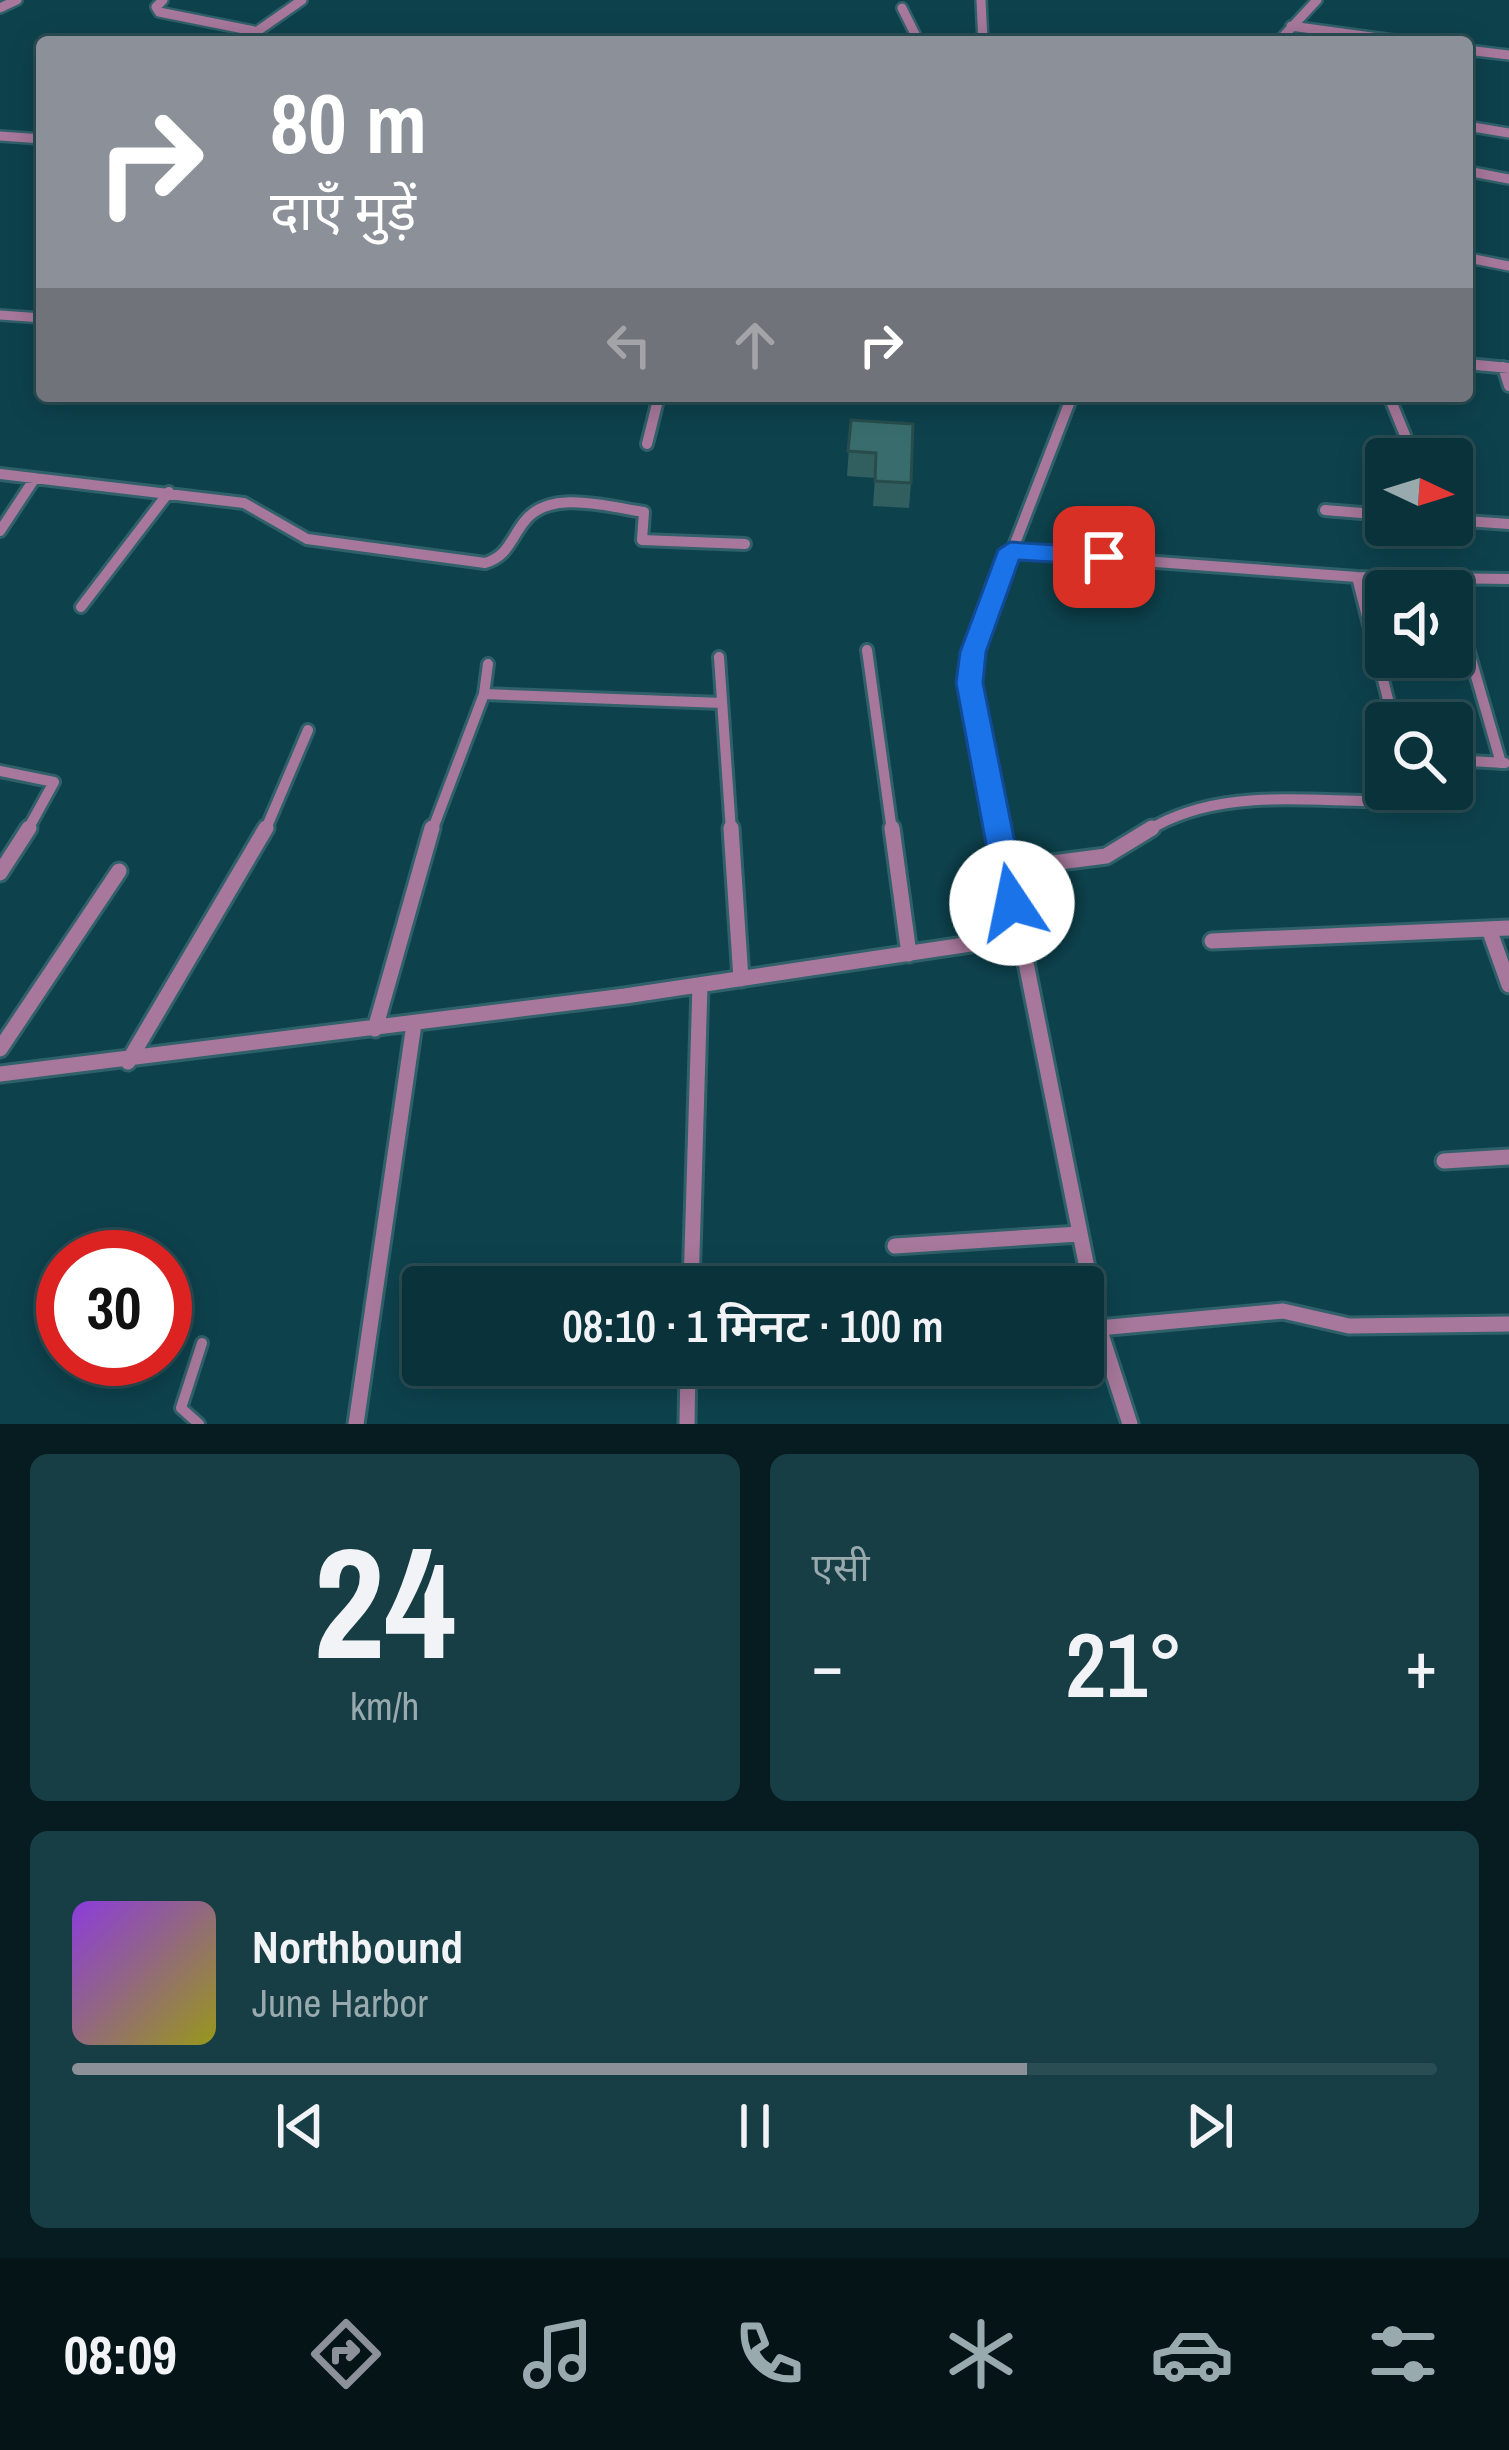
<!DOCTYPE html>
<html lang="hi">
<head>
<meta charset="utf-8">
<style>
  body { margin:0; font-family:"Archivo Narrow","Noto Sans Devanagari",sans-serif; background:#183e45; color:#f1f3f6; height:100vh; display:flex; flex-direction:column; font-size:45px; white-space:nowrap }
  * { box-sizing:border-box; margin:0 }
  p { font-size:39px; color:#99aaaf }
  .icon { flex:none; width:66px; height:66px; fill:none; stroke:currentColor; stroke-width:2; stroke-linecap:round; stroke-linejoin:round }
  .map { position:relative; height:1424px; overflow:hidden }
  .side { display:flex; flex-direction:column; gap:30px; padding:30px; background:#061c20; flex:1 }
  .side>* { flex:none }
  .banner { position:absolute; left:36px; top:36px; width:1437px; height:366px; border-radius:12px; box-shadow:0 6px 30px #0003,0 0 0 3px #2a4d54; background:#8c9099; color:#fff; overflow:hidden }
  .needle { width:78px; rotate:94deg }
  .controls { position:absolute; left:1365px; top:438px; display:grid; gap:24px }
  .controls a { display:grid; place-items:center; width:108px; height:108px; border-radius:12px; background:#0a323a; box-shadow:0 6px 30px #0003,0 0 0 3px #2a4d54; font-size:60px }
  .speed { position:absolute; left:36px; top:1230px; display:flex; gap:24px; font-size:60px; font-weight:700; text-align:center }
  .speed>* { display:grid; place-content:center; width:156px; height:156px; border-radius:50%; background:#0a323a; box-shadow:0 6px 30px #0003,0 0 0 3px #2a4d54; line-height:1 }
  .speed .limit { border:18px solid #d22; background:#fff; color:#111 }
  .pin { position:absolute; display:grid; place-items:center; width:102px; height:102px; color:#fff; margin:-51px; border-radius:24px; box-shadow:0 6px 18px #0006 }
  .me { position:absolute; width:132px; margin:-66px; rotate:349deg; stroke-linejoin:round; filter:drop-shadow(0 0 9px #0008) }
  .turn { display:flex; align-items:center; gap:42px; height:252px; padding:0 36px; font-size:54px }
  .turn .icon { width:156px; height:156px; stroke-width:2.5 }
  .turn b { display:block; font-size:84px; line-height:102px }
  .lanes { display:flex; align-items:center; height:114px; padding:0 36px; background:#0003; justify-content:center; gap:60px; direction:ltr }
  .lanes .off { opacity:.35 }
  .big { font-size:90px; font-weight:600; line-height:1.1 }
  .side .widget { flex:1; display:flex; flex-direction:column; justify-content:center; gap:18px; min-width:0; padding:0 42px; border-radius:18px; background:#183e45 }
  .side .dial { align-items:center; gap:0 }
  .dial b { font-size:156px; line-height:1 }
  .song { display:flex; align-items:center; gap:36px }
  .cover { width:144px; height:144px; border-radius:18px; background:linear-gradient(135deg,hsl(270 70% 55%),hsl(60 70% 35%)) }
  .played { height:12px; border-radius:6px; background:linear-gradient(90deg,#8c9099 70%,#2a4d54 70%) }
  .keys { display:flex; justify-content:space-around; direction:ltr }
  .heat { display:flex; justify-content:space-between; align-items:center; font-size:66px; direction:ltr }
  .side .tiles { flex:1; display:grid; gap:30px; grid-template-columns:1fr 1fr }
  .widget:last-child { grid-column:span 2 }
  .trip { position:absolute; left:402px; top:1266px; width:702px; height:120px; border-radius:12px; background:#0a323a; box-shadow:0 6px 30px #0003,0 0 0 3px #2a4d54; font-weight:600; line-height:120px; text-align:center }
  .menu { display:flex; height:192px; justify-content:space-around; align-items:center; background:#041417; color:#99aaaf }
  .menu .icon { width:84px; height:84px }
  .menu .current { color:#8c9099 }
  .menu b { font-size:54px; color:#f1f3f6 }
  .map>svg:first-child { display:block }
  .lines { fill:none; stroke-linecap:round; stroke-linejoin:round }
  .service-casing { stroke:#30606a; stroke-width:16 }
  .minor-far2-casing { stroke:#30606a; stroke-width:14 }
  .minor-far1-casing { stroke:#30606a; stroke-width:16 }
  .minor-casing { stroke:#30606a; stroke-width:21 }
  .service { stroke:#a7789b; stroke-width:10 }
  .minor-far2 { stroke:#a7789b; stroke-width:9 }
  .minor-far1 { stroke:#a7789b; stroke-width:10 }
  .minor { stroke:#a7789b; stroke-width:15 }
  .wall { fill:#315e5e }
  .building { fill:#396d6d; stroke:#284c4c; stroke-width:3 }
  .route { fill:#1a73e8; stroke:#114b97; stroke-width:3 }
</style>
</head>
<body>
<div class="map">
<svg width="1509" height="1424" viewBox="0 0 1509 1424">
  <rect width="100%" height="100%" fill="#0d424d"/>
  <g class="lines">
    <defs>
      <path id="service" d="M199 1424 181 1408 202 1343"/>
      <path id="minor-far2" d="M163 0 156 7 159 12 254 31
        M981 0 983 42
        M0 8 17 0
        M902 8 919 42
        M1291 26 1408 42
        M242 42 302 0
        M1278 42 1317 0
        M1467 50 1509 55
        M1467 126 1509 133
        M0 136 42 139
        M1467 171 1509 179
        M1474 259 1509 266
        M0 315 42 318
        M1467 364 1483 366"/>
      <path id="minor-far1" d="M1467 364 1509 368
        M1503 367 1509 386
        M1389 396 1407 440
        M647 444 659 396
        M0 474 244 503 307 539 485 563C508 556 510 540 524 522 549 488 609 507 644 512L642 540 745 544
        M1325 510 1386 515
        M1452 520 1509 524
        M0 531 35 478
        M1010 551 1357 577 1509 579
        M1357 577 1394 723
        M1452 593 1501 763
        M81 607 169 492
        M867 650 892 831
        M719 657 731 831
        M484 694 722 703
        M1452 760 1505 763
        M0 771 54 782 27 831
        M265 831 308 730
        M432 831 484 694 488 664
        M1000 831 970 683 973 652 1072 396
        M1147 831C1213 790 1293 800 1368 801"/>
      <path id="minor" d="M731 828 741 979
        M892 828 909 954
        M999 828 1099 1328 1130 1424
        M1006 869 1106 856 1152 828
        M0 873 29 828
        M1489 929 1509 985
        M1212 941 1509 928
        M375 1029 432 828
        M0 1049 119 871
        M128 1062 266 828
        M0 1074 625 996 1018 937
        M1444 1161 1509 1157
        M895 1246 1079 1234
        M691 1287 700 985
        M1099 1328 1283 1311 1349 1326 1509 1324
        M356 1424 414 1024
        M687 1424 688 1365"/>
    </defs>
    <use href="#service" class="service-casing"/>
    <use href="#minor-far2" class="minor-far2-casing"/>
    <use href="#minor-far1" class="minor-far1-casing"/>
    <use href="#minor" class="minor-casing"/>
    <use href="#service" class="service"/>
    <use href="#minor-far2" class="minor-far2"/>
    <use href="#minor-far1" class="minor-far1"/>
    <use href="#minor" class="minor"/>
  </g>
  <path class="wall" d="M851 420 911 483 909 508 873 506 875 478 847 476Z"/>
  <path class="building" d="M851 420 913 424 911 483 875 481 876 453 848 451Z"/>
  <path class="route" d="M1010 542 1104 548 1116 557 1104 565 1019 560 986 652 983 683 1027 903 1023 912H1002L997 903 956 683 960 652 998 550Z"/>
</svg>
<div class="controls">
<a><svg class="needle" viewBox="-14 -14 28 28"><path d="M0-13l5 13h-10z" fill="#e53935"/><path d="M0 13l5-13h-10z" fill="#99aaaf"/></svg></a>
<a><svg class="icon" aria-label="sound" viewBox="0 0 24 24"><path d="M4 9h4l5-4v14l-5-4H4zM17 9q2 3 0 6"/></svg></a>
<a><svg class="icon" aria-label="search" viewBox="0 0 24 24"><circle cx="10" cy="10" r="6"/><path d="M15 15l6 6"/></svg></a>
</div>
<div class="speed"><div class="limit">30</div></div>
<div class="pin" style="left:1104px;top:557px;background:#d93025"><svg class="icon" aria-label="arrive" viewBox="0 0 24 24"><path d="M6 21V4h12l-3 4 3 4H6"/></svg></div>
<svg class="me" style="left:1012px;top:903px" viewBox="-20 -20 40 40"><circle r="19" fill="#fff"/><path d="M0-13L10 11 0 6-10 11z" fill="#1a73e8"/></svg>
<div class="trip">08:10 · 1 मिनट · 100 m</div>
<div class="banner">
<div class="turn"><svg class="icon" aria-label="right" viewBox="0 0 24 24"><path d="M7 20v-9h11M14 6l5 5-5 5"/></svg><div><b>80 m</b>दाएँ मुड़ें</div></div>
<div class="lanes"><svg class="icon off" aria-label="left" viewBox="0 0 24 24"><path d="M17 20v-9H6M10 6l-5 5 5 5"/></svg><svg class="icon off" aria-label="ahead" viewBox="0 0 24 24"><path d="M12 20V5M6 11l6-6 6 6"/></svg><svg class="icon" aria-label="right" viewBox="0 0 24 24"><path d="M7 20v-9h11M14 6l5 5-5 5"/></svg></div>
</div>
</div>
<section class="side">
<div class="tiles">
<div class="widget dial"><b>24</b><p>km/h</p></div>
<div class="widget"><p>एसी</p>
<div class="heat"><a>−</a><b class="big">21°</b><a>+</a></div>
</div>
<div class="widget">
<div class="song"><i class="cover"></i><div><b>Northbound</b><p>June Harbor</p></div></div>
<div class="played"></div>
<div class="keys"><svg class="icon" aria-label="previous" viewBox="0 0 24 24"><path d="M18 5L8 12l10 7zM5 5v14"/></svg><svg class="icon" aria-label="pause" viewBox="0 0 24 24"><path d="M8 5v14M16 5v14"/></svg><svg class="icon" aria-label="next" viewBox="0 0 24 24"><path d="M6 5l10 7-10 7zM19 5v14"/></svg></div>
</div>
</div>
</section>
<nav class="menu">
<b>08:09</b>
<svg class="icon current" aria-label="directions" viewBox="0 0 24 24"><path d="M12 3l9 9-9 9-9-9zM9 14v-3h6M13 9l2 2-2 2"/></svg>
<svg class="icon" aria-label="music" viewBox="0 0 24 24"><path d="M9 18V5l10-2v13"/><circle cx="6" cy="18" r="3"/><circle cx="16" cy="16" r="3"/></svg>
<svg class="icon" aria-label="phone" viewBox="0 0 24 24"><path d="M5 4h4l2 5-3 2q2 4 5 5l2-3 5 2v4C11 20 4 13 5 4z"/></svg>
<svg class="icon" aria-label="climate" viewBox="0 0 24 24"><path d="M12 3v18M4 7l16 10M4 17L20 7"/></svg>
<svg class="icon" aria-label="car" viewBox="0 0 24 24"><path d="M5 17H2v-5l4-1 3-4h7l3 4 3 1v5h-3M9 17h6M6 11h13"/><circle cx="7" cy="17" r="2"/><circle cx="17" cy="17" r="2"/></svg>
<svg class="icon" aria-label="filters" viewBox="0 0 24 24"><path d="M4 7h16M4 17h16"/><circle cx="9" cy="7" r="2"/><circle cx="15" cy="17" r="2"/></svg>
</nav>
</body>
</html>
